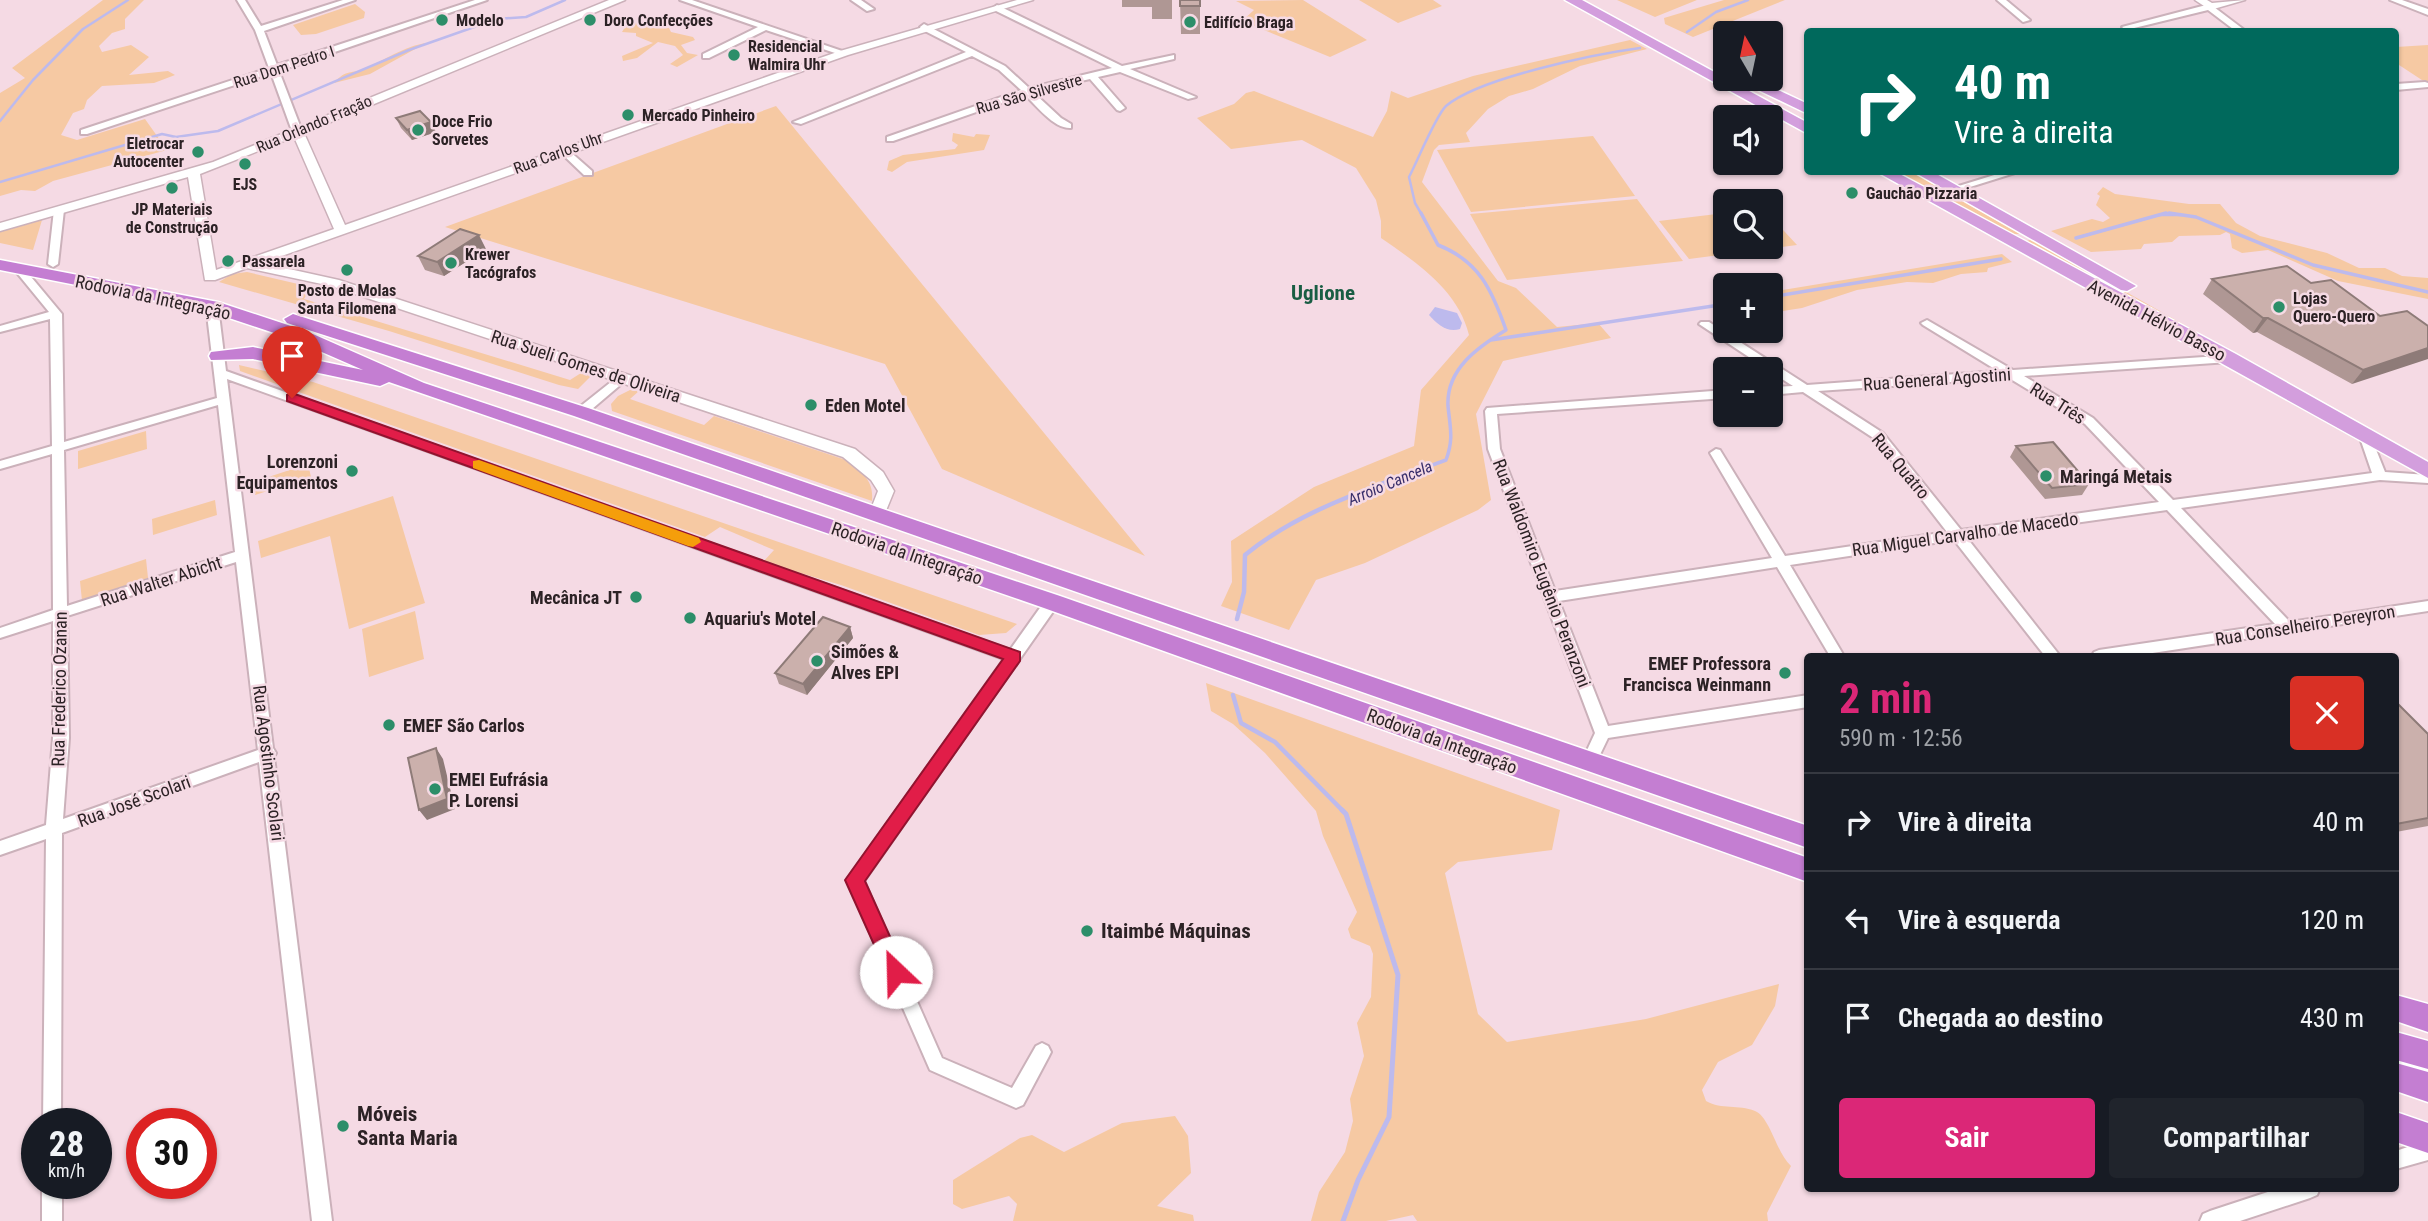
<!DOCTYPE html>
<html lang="pt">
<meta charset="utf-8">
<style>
body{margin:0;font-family:"Roboto Condensed",sans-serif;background:#20242c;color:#f1f3f6;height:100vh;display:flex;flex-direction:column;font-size:26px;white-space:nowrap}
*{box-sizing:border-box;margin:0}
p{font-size:23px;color:#9ea1a6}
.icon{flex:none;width:38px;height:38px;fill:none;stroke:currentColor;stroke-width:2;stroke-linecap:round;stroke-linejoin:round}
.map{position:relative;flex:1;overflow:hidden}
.details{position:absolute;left:1804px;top:653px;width:595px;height:539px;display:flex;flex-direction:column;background:#171b24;border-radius:7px;box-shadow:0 2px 5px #0004}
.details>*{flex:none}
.top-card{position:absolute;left:1804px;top:28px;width:595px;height:147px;border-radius:7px;box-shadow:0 2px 5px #0004;background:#00695c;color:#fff;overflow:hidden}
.needle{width:46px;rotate:351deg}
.controls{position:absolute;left:1713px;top:21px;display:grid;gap:14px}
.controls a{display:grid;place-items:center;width:70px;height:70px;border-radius:7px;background:#171b24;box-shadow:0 2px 5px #0004;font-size:35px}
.speed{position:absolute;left:21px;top:1108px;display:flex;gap:14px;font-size:35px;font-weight:700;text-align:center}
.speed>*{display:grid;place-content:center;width:91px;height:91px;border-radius:50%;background:#171b24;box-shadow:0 2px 5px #0004;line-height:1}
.speed small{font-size:18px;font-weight:400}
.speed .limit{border:10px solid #d22;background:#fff;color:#111}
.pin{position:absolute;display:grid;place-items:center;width:60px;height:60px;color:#fff;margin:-72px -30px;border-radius:50% 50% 50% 0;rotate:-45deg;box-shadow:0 0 7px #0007}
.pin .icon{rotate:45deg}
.me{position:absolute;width:77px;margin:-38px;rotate:336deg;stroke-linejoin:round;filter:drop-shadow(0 0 5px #0008)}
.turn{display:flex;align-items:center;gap:24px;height:147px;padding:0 35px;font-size:32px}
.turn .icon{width:91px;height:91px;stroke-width:2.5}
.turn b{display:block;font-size:49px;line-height:60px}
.round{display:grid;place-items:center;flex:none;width:74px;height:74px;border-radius:7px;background:#20242c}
.overview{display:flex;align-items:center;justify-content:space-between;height:119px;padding:0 35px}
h1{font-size:42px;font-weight:700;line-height:52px;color:#db2777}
.cta{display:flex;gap:14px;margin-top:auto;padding:14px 35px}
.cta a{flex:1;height:80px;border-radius:7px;background:#db2777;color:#fff;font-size:28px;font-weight:700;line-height:80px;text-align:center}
.cta a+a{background:#20242c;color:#f1f3f6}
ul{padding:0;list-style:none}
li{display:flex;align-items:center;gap:21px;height:98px;padding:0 35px;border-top:2px solid #363941}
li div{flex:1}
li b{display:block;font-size:26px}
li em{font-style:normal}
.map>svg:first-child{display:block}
.green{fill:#f6c9a3}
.water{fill:#bdbaed}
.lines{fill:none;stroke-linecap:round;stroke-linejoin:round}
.stream-far3{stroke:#bdbaed;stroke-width:2.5}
.stream-far2{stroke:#bdbaed;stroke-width:3.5}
.stream-far1{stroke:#bdbaed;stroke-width:4.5}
.stream{stroke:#bdbaed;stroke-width:5}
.minor-casing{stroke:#cbb1ba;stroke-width:4}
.tertiary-casing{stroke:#cbb1ba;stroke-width:3}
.primary-casing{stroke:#fff;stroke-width:3}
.trunk-casing{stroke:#fff;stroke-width:3}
.minor{fill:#fff;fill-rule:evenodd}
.tertiary{fill:#fff;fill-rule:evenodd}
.primary{fill:#d39edd;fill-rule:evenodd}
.trunk{fill:#c47ed2;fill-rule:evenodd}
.wall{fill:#af9794}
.shaded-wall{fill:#8e7b78}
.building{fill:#cbb0ac;stroke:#8e7b78;stroke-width:2}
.route{fill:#e11d48;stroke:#92132f;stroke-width:2}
.slow{fill:#f59e0b}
.poi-dot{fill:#2c8e69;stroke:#f5dae4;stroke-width:2.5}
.labels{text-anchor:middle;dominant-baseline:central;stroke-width:5;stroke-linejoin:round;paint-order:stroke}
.far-poi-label{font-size:16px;font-weight:bold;fill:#2c2225;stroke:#f5dae4;text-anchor:start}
.far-street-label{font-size:16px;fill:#2c2225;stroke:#f5dae4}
.far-water-label{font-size:16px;font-style:italic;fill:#362c69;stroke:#f5dae4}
.street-label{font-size:18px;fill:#2c2225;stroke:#f5dae4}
.poi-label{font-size:18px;font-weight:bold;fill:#2c2225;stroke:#f5dae4;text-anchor:start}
.far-district-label{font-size:21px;font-weight:bold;fill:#195d43;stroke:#f5dae4}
.near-poi-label{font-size:21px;font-weight:bold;fill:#2c2225;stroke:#f5dae4;text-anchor:start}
</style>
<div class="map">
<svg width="2428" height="1221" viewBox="0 0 2428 1221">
<rect width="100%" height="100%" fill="#f5dae4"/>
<path class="green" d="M103 0H144L125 19V29L112 33 99 46 102 52 131 45 149 57 129 75 168 71 175 75 154 83 102 86 87 100 84 109 73 113 61 135 77 140 145 119 167 150 53 181 35 191 21 190 0 196V93L25 78 12 68Z
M1303 0 1367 40 1330 57 1242 21 1254 10 1236 1Z
M1359 0H1433L1442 6 1398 23Z
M1617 0H1697L1655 17Z
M1724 0H1785L1693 37 1665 24 1664 18Z
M355 4 365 12 364 18 316 34 301 35 293 25Z
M649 21 669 28 671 32 693 37 695 40 681 45 687 53 698 55 677 67 670 64 683 55 675 46 658 42 637 58 623 61 622 56 653 43 636 36V33L622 32 627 24Z
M1630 40 1647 49 1580 66 1533 89 1509 96 1488 109 1466 133 1470 142 1439 145 1434 150 1422 182 1498 281 1516 288 1557 327 1598 323 1611 338 1503 361 1476 414 1491 500 1478 510 1365 563 1316 580 1289 630 1221 606 1232 582 1231 541 1314 487 1414 446 1421 390 1469 335C1458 290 1417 263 1381 238V221L1376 200 1356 168 1302 140 1231 149 1197 118 1234 104 1246 93 1254 91 1373 137 1387 111 1391 91 1408 98 1473 76Z
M426 43 370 74 334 83C347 68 351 75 367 68 382 61 405 46 426 43Z
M2428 45V84L2396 63V47Z
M776 106 1145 556 942 469 885 364 445 227Z
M953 133 974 137 976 134 990 135 984 150 907 162 892 172 887 170 889 161 903 155 955 149 958 145 952 141Z
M1593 136 1635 196 1471 212 1437 150Z
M1896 172H1912L2020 234H2013Z
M2103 187 2115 194 2189 204H2220L2236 223 2260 236 2327 253 2359 268H2385L2402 276 2428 278V299L2338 281 2268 250 2242 253 2232 248 2230 234 2226 232 2220 235 2179 236 2172 242 2144 244 2141 249 2091 252 2051 231 2092 219 2103 222 2110 218 2096 205 2100 196 2097 194Z
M1637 199 1683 261 1507 280 1470 214Z
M1725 213 1726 247H1771V217L1797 245 1689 259 1659 221Z
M42 220 33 250 0 243V232Z
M2032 239 2428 462 2027 241Z
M2002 254 2012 262 1988 268 1987 272 1961 274 1933 283 1907 282 1857 290 1802 308 1771 313V292Z
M247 272 311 287 304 299 570 380 581 373 591 376 578 389 559 385 389 331 219 282 232 274Z
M239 365 313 382 1017 624 1006 633 979 635 841 585 763 562 774 550 720 527 705 537 240 371Z
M630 390 639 391 630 399 704 425 714 416 846 460C862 472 874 480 872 501L612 411 611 404 618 396Z
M146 431 147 449 78 469V451Z
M308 464 311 477 255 495 253 482Z
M393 496 425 603 349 629 330 536 261 558 258 541Z
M215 500 217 515 153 535 152 519Z
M146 559 148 578 82 601 80 581Z
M415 611 424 659 369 677 362 629Z
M1206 683 1560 810 1552 850 1458 862 1445 873 1478 1014 1507 1042 1646 1019 1779 984 1775 1006 1752 1045 1718 1062 1702 1090 1706 1101C1722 1110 1738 1104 1755 1111 1770 1117 1776 1152 1791 1166L1767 1213 1768 1221H1417L1413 1215 1386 1221H1311L1319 1192 1345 1152 1353 1121 1350 1099 1364 1056 1357 1023 1371 997 1373 954 1370 946 1351 938 1348 929 1357 912 1323 836 1316 811 1265 753 1233 724 1211 711Z
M1175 1116 1188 1136 1191 1173 1157 1206 1193 1215 1194 1221H1013L1017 1204 1009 1196 962 1209 953 1204V1180L1020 1138 1032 1135 1064 1152 1122 1123Z"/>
<path class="water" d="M1435 307 1457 313 1462 323 1460 329C1447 333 1437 324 1429 315Z"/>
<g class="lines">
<path class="stream-far3" d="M1687 32 1716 12 1748 0
M0 121 33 80 83 29 128 0
M0 182 162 134 176 137 218 131 409 50 497 19 526 17 565 0
M1422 215 1415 203 1409 177C1417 162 1436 115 1446 106 1479 78 1595 54 1640 48
M2160 215H2182"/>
<path class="stream-far2" d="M2169 213 2196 217 2313 265 2428 292
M2076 238 2166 213
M1771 297 2001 259
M1491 340 1726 304
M1389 481 1446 460C1454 439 1450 427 1448 406 1446 369 1478 347 1506 330 1492 290 1479 261 1438 245L1421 213"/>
<path class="stream-far1" d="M1237 619 1244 592 1245 555C1289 519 1341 499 1394 479
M1233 695 1241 723 1275 742 1343 811"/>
<path class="stream" d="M1342 810 1346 814 1398 975 1389 1117 1358 1180 1343 1221"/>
<g class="minor-casing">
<path id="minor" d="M237 0H245L261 26 343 0H355L264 31 277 65 475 0H487L279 71 302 131 300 133 292 131 271 73 87 134H81V130L269 68 255 30Z
M680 0H692L848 53 841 55 766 30 709 58H703V54L758 27Z
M851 0H861L874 9 867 11Z
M1997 0H2006L2030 20 2023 22Z
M2390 0H2402L2428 9V15Z
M2210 4 2247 32H2237L2208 10 2126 30 2122 27Z
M997 5 1122 66 1174 55V59L1130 69 1196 97 1188 99 1120 72 1098 77 1125 108 1120 111 1117 110 1090 79 1033 92 1061 118 1071 124V128C1054 129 1037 106 1025 95L893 141H887V137L1021 90 999 70 972 56 801 124 793 122 966 52 921 29 920 27 924 24 1005 66 1029 88 1112 68 994 10 993 8Z
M2425 82 2428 83V87L2396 90V84Z
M561 149H567L592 171V175H584L561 153Z
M2004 172H2018L1954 192 1949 189Z
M59 207 64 210 58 264 53 267 48 264 54 210Z
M18 265 22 266 62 314 64 442 217 398 206 306 212 303 218 306 226 371 1010 650 1047 598H1057L1059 602 1057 606 864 881 942 1058 1012 1088 1036 1046 1042 1043 1048 1046 1051 1052 1048 1058 1023 1105 1016 1108 930 1070 847 880 1004 659 227 379 273 748 276 753 274 757 332 1221H312L259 762 62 833 61 1124H43L46 839 0 855V841L46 825 53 738V621L0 638V628L53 610 52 454 0 469V461L52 446 50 319 0 332V326L49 312 13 268ZM218 405 235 552 67 606 64 450ZM236 562 258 750 63 819 69 738 67 616Z
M1927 320 2013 370 2233 355 2235 358 2229 362 2024 376 2093 418 2173 500 2372 473 2359 435 2361 432H2369L2385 472 2428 475V483L2380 480 2181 508 2290 622 2428 601V611L2133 656H2092L2094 652 2099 650 2275 624 2167 510 1967 538 2060 656H2045L1954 540 1790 565 1844 656H1830L1777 567 1559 601 1608 726 1808 695V707L1608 738 1595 765 1590 767 1585 765 1582 761 1595 733 1488 449 1485 411 1487 408 1726 390V398L1497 414 1500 449 1555 591 1772 558 1710 453 1716 449 1720 450 1785 556 1947 532 1875 439 1803 392 1771 395V387L1793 386 1771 372V369H1767L1699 324 1701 322H1709L1807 385 1998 371 1923 325 1921 323ZM2009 378 2085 424 2159 502 1961 530 1883 433 1818 391Z
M621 374 625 375V381L585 415H577L575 412 577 409Z
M2428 1140V1160L2396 1169V1151Z
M42 1183H62V1221H42Z
M2280 1188H2320L2317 1195 2310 1198 2240 1221H2200L2203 1214 2210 1211Z"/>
</g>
<g class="tertiary-casing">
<path id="tertiary" d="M609 0H625L304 133 345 225 840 51 1017 0H1033L848 55 262 263 339 280 855 449 883 472 894 491 883 518H871L869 514 878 491 871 480 843 457 331 286 247 268 215 280H205L188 177 0 231V223L213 162ZM294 137 334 229 216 270 200 174Z
M2195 0H2207L2212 3 2245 0 2210 10Z"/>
</g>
<g class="primary-casing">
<path id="primary" d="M1565 0H1582L1808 123V134Z
M1763 83 1808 104V114L1758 90 1756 87Z
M1877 172H1896L2236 354 2428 462V478Z
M1914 172H1933L2136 286 2127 291 2121 290Z"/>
</g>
<g class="trunk-casing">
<path id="trunk" d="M0 260 218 302 306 331 424 383 1060 596 1808 858V882L1044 608 389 382 380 386 253 359 211 360 209 356 211 352 253 347 363 370 292 339 208 311 0 270Z
M293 314 588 408 1808 826V848L574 416 287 323 284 319Z
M2396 995 2428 1004V1032L2396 1021Z
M2396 1032 2428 1041V1069L2396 1060Z
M2396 1063 2428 1072V1102L2396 1091Z
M2396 1112 2428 1123V1153L2396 1142Z"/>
</g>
<use href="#minor" class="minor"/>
<use href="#tertiary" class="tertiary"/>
<use href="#primary" class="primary"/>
<use href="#trunk" class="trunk"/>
</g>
<path class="wall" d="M1122 0H1172V19H1152V7H1122Z
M1180 0H1200V34H1181Z
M396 118 436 132 412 140 401 128Z
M486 249 444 276 425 270 418 256Z
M2212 279 2311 283 2380 316 2428 326 2352 384 2257 332 2253 333 2203 294Z
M2016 446 2089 484 2082 495 2045 499 2010 457Z
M850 627 853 638 807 695 779 684 775 673Z
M2396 702 2428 734V826L2396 832Z"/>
<path class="shaded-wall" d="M431 122 436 132 412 140 407 130Z
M479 235 486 249 444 276 437 262Z
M2263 318H2268L2257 332 2253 333Z
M2428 348V359L2352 384 2363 370Z
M850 627 853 638 807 695 803 684Z
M436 748 443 759 455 809 427 820 419 810Z"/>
<path class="building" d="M1180 0H1200V6H1180Z
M420 111 431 122 407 130 396 118Z
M460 229 479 235 437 262 418 256Z
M2287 266 2311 283 2331 280 2380 316 2407 311 2428 326V348L2363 370 2268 318H2263L2212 279Z
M2053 442 2089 484 2052 488 2016 446Z
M823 617 850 627 803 684 775 673Z
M2396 702 2428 734V818L2396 824Z
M436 748 447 799 419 810 408 758Z"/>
<path class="route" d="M292 393 1020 652V661L865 881 906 972 903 978 896 981 889 978 845 880 1003 659 287 401V395Z"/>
<path class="slow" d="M479 460 699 538 701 542 693 547 688 546 473 468V461Z"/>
<g class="poi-dot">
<circle cx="442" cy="20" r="7"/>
<circle cx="590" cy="20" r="7"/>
<circle cx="1190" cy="22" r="7"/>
<circle cx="734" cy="55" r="7"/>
<circle cx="628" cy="115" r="7"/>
<circle cx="418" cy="130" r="7"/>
<circle cx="198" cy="152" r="7"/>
<circle cx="245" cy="164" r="7"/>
<circle cx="172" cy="188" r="7"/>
<circle cx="1852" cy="193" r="7"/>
<circle cx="228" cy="261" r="7"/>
<circle cx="451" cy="263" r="7"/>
<circle cx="347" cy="270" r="7"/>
<circle cx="2279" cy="307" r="7"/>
<circle cx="811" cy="405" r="7"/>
<circle cx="352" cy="471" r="7"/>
<circle cx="2046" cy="476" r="7"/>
<circle cx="636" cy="597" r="7"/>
<circle cx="690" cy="618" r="7"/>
<circle cx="817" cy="661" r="7"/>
<circle cx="1785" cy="673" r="7"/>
<circle cx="389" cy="725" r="7"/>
<circle cx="435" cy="789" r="7"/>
<circle cx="1087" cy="931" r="7"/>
<circle cx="343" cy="1126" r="7"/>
</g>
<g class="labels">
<g class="far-poi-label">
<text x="456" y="20">Modelo</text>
<text x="604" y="20">Doro Confecções</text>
<text x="1204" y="22">Edifício Braga</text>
<text x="748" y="46">Residencial<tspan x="748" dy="18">Walmira Uhr</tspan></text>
<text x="642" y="115">Mercado Pinheiro</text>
<text x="432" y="121">Doce Frio<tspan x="432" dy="18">Sorvetes</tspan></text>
<text x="184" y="143" text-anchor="end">Eletrocar<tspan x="184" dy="18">Autocenter</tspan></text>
<text x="245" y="184" text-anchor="middle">EJS</text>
<text x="1866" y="193">Gauchão Pizzaria</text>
<text x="172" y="209" text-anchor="middle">JP Materiais<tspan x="172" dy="18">de Construção</tspan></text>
<text x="465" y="254">Krewer<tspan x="465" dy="18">Tacógrafos</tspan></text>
<text x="242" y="261">Passarela</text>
<text x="347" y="290" text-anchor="middle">Posto de Molas<tspan x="347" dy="18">Santa Filomena</tspan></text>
<text x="2293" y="298">Lojas<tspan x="2293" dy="18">Quero-Quero</tspan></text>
</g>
<g class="far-street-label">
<text transform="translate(284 67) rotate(-18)">Rua Dom Pedro I</text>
<text transform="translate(1029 94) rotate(-16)">Rua São Silvestre</text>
<text transform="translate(314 124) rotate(-23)">Rua Orlando Fração</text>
<text transform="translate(558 153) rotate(-20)">Rua Carlos Uhr</text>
</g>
<g class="far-water-label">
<text transform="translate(1390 483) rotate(-23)">Arroio Cancela</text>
</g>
<g class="street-label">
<text transform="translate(153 297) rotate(12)">Rodovia da Integração</text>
<text transform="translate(2157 320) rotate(28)">Avenida Hélvio Basso</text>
<text transform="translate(586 366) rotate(18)">Rua Sueli Gomes de Oliveira</text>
<text transform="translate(1937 379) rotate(-4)">Rua General Agostini</text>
<text transform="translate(2058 403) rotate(32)">Rua Três</text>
<text transform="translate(1901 466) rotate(50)">Rua Quatro</text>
<text transform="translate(1965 534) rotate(-8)">Rua Miguel Carvalho de Macedo</text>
<text transform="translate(907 553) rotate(19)">Rodovia da Integração</text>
<text transform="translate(1542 573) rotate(69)">Rua Waldomiro Eugênio Peranzoni</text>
<text transform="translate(161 581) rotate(-18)">Rua Walter Abicht</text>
<text transform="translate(2305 625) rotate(-9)">Rua Conselheiro Pereyron</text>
<text transform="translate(59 689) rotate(-89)">Rua Frederico Ozanan</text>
<text transform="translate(1442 741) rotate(20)">Rodovia da Integração</text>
<text transform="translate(269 763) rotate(83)">Rua Agostinho Scolari</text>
<text transform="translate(134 801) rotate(-20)">Rua José Scolari</text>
</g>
<g class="poi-label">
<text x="825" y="405">Eden Motel</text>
<text x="338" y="461" text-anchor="end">Lorenzoni<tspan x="338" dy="21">Equipamentos</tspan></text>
<text x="2060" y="476">Maringá Metais</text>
<text x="622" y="597" text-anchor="end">Mecânica JT</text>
<text x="704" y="618">Aquariu's Motel</text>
<text x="831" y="651">Simões &amp;<tspan x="831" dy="21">Alves EPI</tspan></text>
<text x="1771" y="663" text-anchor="end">EMEF Professora<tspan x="1771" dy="21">Francisca Weinmann</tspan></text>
<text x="403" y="725">EMEF São Carlos</text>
<text x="449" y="779">EMEI Eufrásia<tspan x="449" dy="21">P. Lorensi</tspan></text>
</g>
<g class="far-district-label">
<text x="1323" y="293">Uglione</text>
</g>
<g class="near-poi-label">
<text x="1101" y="931">Itaimbé Máquinas</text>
<text x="357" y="1114">Móveis<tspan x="357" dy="24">Santa Maria</tspan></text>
</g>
</g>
</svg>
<div class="controls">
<a><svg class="needle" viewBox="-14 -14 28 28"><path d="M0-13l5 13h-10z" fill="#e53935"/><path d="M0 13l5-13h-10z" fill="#9ea1a6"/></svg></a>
<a><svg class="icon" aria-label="sound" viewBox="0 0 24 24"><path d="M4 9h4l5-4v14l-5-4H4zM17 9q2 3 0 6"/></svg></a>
<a><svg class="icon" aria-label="search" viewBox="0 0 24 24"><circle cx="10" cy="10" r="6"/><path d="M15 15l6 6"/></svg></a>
<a>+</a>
<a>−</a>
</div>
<div class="speed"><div>28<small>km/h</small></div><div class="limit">30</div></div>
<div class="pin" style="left:292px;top:398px;background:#d93025"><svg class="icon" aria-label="arrive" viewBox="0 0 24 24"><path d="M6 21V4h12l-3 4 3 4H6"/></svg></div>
<svg class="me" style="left:896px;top:972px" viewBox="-20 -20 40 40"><circle r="19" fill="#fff"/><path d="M0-13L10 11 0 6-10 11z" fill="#e11d48"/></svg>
<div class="top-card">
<div class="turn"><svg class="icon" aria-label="right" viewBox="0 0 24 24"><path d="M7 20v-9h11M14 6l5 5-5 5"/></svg><div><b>40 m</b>Vire à direita</div></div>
</div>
<section class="details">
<div class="overview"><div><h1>2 min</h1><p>590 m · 12:56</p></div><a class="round" style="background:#d93025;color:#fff"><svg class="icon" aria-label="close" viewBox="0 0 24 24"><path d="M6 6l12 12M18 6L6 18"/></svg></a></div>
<ul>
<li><svg class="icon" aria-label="right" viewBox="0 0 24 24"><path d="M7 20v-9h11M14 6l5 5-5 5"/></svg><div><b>Vire à direita</b></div><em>40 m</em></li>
<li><svg class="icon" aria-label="left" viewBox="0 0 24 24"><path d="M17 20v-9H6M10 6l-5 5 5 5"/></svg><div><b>Vire à esquerda</b></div><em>120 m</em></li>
<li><svg class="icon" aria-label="arrive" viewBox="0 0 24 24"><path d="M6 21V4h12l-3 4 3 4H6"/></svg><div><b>Chegada ao destino</b></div><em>430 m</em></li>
</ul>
<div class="cta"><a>Sair</a><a>Compartilhar</a></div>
</section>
</div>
